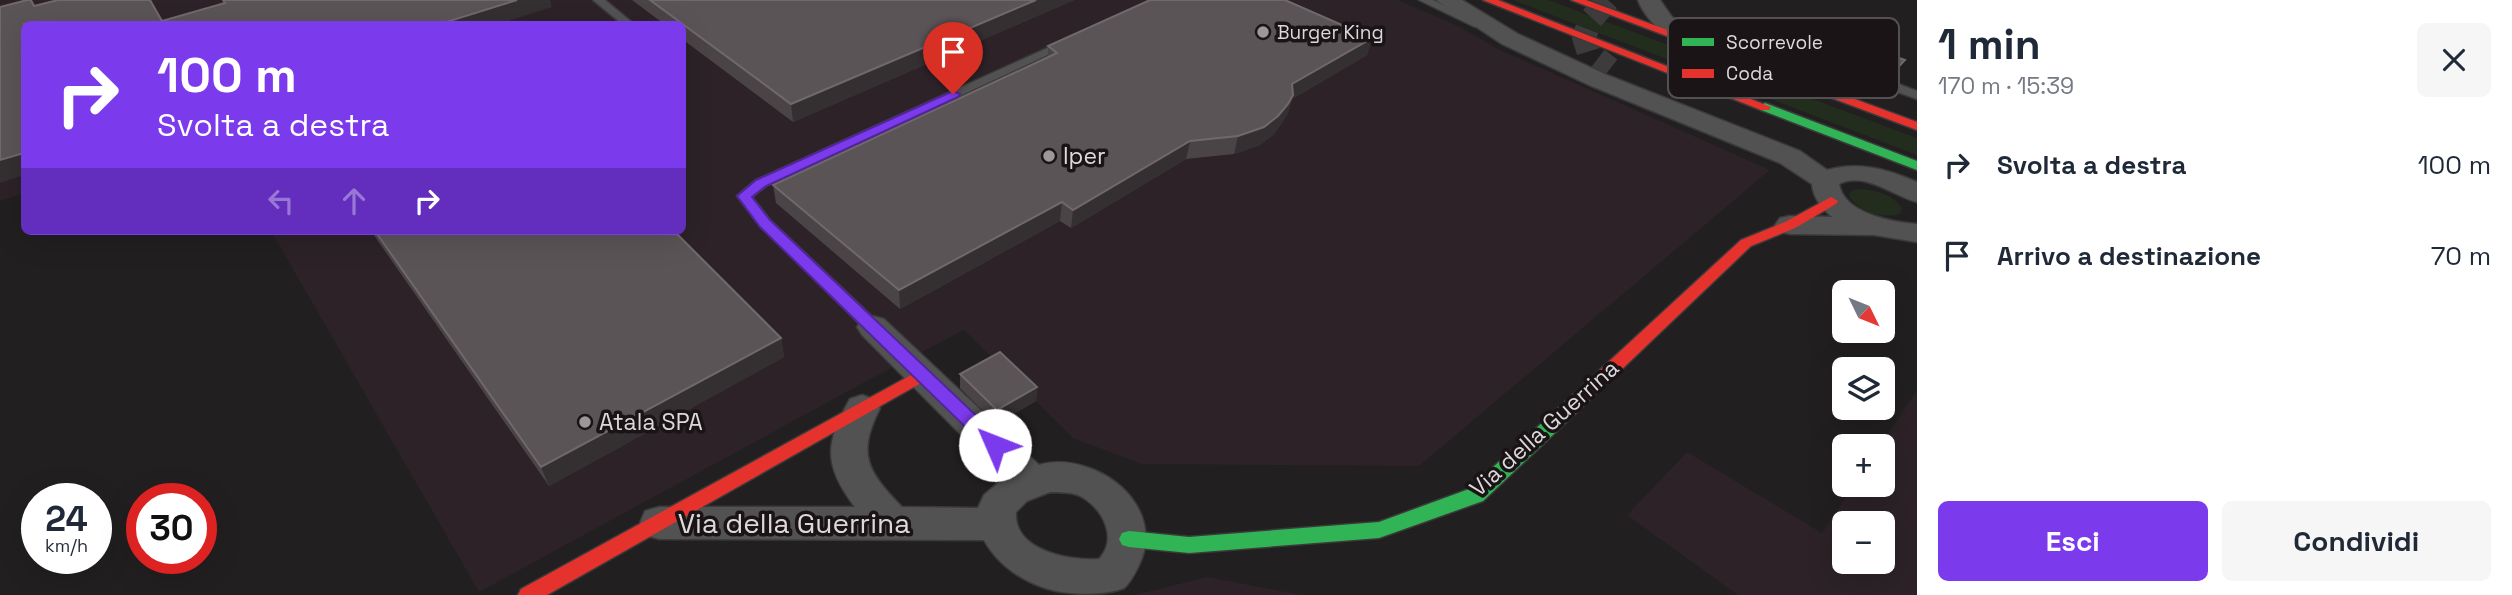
<!DOCTYPE html>
<html lang="it">
<meta charset="utf-8">
<style>
body{margin:0;font-family:"Space Grotesk",sans-serif;background:#f6f6f7;color:#1f2937;height:100vh;display:flex;flex-direction:column;font-size:26px;white-space:nowrap}
*{box-sizing:border-box;margin:0}
p{font-size:23px;color:#747a83}
.icon{flex:none;width:38px;height:38px;fill:none;stroke:currentColor;stroke-width:2;stroke-linecap:round;stroke-linejoin:round}
.map{position:relative;flex:1;overflow:hidden}
.sheet{display:flex;flex-direction:column;background:#fff;width:595px}
.sheet>*{flex:none}
.guide{position:absolute;left:21px;top:21px;width:665px;height:214px;border-radius:10px;box-shadow:0 7px 28px #0002;background:#7c3aed;color:#fff;overflow:hidden}
.needle{width:46px;rotate:133deg}
.controls{position:absolute;left:1832px;top:280px;display:grid;gap:14px}
.controls a{display:grid;place-items:center;width:63px;height:63px;border-radius:10px;background:#fff;box-shadow:0 7px 28px #0002;font-size:35px}
.speed{position:absolute;left:21px;top:483px;display:flex;gap:14px;font-size:35px;font-weight:700;text-align:center}
.speed>*{display:grid;place-content:center;width:91px;height:91px;border-radius:50%;background:#fff;box-shadow:0 7px 28px #0002;line-height:1}
.speed small{font-size:18px;font-weight:400}
.speed .limit{border:10px solid #d22;background:#fff;color:#111}
.pin{position:absolute;display:grid;place-items:center;width:60px;height:60px;color:#fff;margin:-72px -30px;border-radius:50% 50% 50% 0;rotate:-45deg;box-shadow:0 0 7px #0007}
.pin .icon{rotate:45deg}
.me{position:absolute;width:77px;margin:-38px;rotate:314deg;stroke-linejoin:round;filter:drop-shadow(0 0 5px #0008)}
.turn{display:flex;align-items:center;gap:24px;height:147px;padding:0 21px;font-size:32px}
.turn .icon{width:91px;height:91px;stroke-width:2.5}
.turn b{display:block;font-size:49px;line-height:60px}
.lanes{display:flex;align-items:center;height:66px;padding:0 21px;background:#0003;justify-content:center;gap:35px;direction:ltr}
.lanes .off{opacity:.35}
.round{display:grid;place-items:center;flex:none;width:74px;height:74px;border-radius:10px;background:#f6f6f7}
.overview{display:flex;align-items:center;justify-content:space-between;height:119px;padding:0 21px}
h1{font-size:42px;font-weight:700;line-height:52px}
.action{display:flex;gap:14px;margin-top:auto;padding:14px 21px}
.action a{flex:1;height:80px;border-radius:10px;background:#7c3aed;color:#fff;font-size:28px;font-weight:700;line-height:80px;text-align:center}
.action a+a{background:#f6f6f7;color:#1f2937}
ul{padding:0;list-style:none}
li{display:flex;align-items:center;gap:21px;height:91px;padding:0 21px}
li div{flex:1}
li b{display:block;font-size:26px}
li em{font-style:normal}
main{display:flex;flex:1;min-height:0}
.map>svg:first-child{display:block}
.built{fill:#2c2227;fill-rule:evenodd}
.green{fill:#232d1e}
.lines{fill:none;stroke-linecap:round;stroke-linejoin:round}
.street-tunnel{stroke:#3e3b3c;stroke-width:24;stroke-dasharray:24 12;stroke-linecap:butt}
.lane-casing{stroke:#3b3a3a;stroke-width:3}
.street-casing{stroke:#3b3a3a;stroke-width:3}
.fast-casing{stroke:#3b3a3a;stroke-width:3}
.jam-casing{stroke:#3b3a3a;stroke-width:3}
.lane{fill:#535253;fill-rule:evenodd}
.street{fill:#535253;fill-rule:evenodd}
.fast{fill:#30b455;fill-rule:evenodd}
.jam{fill:#e5322d;fill-rule:evenodd}
.wall{fill:#4b4447}
.shaded-wall{fill:#342f31}
.building{fill:#5b5457;stroke:#6f696c;stroke-width:2}
.route{fill:#7c3aed;stroke:#51269a;stroke-width:2}
.poi-dot{fill:#9c989a;stroke:#1a1417;stroke-width:2.5}
.labels{text-anchor:middle;dominant-baseline:central;stroke-width:7;stroke-linejoin:round;paint-order:stroke}
.far-poi-label{font-size:19px;fill:#ddd9db;stroke:#1a1417;text-anchor:start}
.poi-label{font-size:23px;fill:#ddd9db;stroke:#1a1417;text-anchor:start}
.street-label{font-size:23px;fill:#ddd9db;stroke:#1a1417}
.near-street-label{font-size:28px;fill:#ddd9db;stroke:#1a1417}
.key{fill:#1a1417;stroke:#544f52;stroke-width:2}
.key-label{font-size:19px;fill:#ddd9db}
</style>
<main>
<div class="map">
<svg width="1917" height="595" viewBox="0 0 1917 595">
<rect width="100%" height="100%" fill="#221f20"/>
<path class="built" d="M0 0H1398L1460 27 1498 49 1770 170 1419 466 1141 464 1073 438 964 330 878 375 479 592 271 231H682V24H24V193L0 201Z
M1917 390V595H1738L1627 515 1687 452 1822 533 1854 485H1883V446H1880ZM1844 523H1883V562H1844Z
M1207 577 1302 595H1135Z"/>
<path class="green" d="M1513 0H1548L1917 138V155Z
M1860 189C1877 190 1892 194 1902 208L1900 214C1882 219 1860 212 1849 196L1851 191Z"/>
<g class="lines">
<path class="street-tunnel" d="M1608 0 1591 19 1584 37 1589 53 1610 69"/>
<g class="lane-casing">
<path id="lane" d="M593 0H605L634 24H622Z
M1419 0H1433L1485 25 1475 27Z
M1065 40 1071 43 1069 45 766 186 752 197 770 220 879 323 881 327 879 331H867L760 226 737 196 756 180Z
M1776 45 1852 67 1854 70 1848 74 1777 53 1745 66 1739 62Z
M1885 79 1917 91V99L1881 86 1879 83Z"/>
</g>
<g class="street-casing">
<path id="street" d="M1436 0H1462L1518 34 1607 75 1800 151 1827 170C1859 161 1887 169 1917 182V202C1893 196 1865 171 1839 184 1844 214 1892 222 1917 224V242L1874 235 1790 234 1780 232 1775 225 1780 218 1790 216 1832 217C1822 208 1813 198 1812 184L1780 163 1589 85 1502 44Z
M1638 0H1660L1672 17 1713 42 1717 47 1713 52C1687 58 1646 24 1638 0Z
M873 316 884 319 1039 465C1055 460 1071 462 1086 467 1128 480 1160 522 1139 565 1135 573 1131 582 1124 588 1107 595 1076 595 1056 591 1026 584 999 567 984 540L659 539 645 535 640 523 645 511 659 507H855C823 465 825 443 850 399L862 395 874 399 880 408C856 455 868 472 902 507L978 508 984 495 1004 478 862 335 857 327 862 319ZM1050 492C1059 492 1070 492 1078 495 1102 506 1119 538 1099 559 1070 561 1013 551 1016 512L1027 501Z"/>
</g>
<g class="fast-casing">
<path id="fast" d="M1765 103 1917 161V170L1761 110 1759 107Z
M1571 400 1577 402 1580 407 1577 412 1483 501 1379 538 1189 553 1129 547 1122 545 1119 539 1122 533 1129 531 1189 537 1379 522 1469 489 1565 402Z"/>
</g>
<g class="jam-casing">
<path id="jam" d="M1483 0H1498L1771 107 1769 110H1761Z
M1571 0H1586L1917 122V130Z
M1831 197 1838 201 1836 204 1795 228 1751 246 1577 412H1565L1562 407 1565 402 1741 240 1785 222Z
M922 369 928 371 931 375 928 379 547 595H518L521 589Z"/>
</g>
<use href="#lane" class="lane"/>
<use href="#street" class="street"/>
<use href="#fast" class="fast"/>
<use href="#jam" class="jam"/>
</g>
<path class="wall" d="M632 0H1074L793 122 682 39V24H664Z
M1372 38 1367 55 1292 99 1288 113 1283 121 1274 134 1260 145 1234 154 1186 159 1071 228 1060 221 900 309 776 203 773 185 1048 57V46Z
M1801 40 1900 67 1879 89 1842 76 1850 65 1797 47Z
M371 231H674L781 338 784 357 549 486Z
M960 374 1037 387 1036 401 996 424 960 388Z"/>
<path class="shaded-wall" d="M517 0H550L552 7 499 24H440Z
M1036 0H1074L793 122 791 104Z
M1372 38 1367 55 1292 99 1288 113 1283 121 1274 134 1260 145 1234 154 1238 136 1292 84Z
M1905 60 1900 67 1879 89 1884 82Z
M1190 141 1186 159 1071 228 1073 210Z
M24 153V175L0 183V160Z
M1062 202 1060 221 900 309 899 290Z
M781 338 784 357 549 486 541 467Z
M1037 387 1036 401 996 424 997 410Z"/>
<path class="building" d="M27 0H31L34 6 58 0H150L162 21 225 3 223 0H517L440 24H24V153L0 160V7Z
M650 0H1036L791 104Z
M1150 0H1285L1372 38 1292 84 1293 95 1288 104 1278 116 1264 127 1238 136 1190 141 1073 210 1062 202 899 290 773 185 1057 53 1048 46Z
M1813 29 1905 60 1884 82 1847 69 1856 59 1801 40Z
M375 231H674L781 338 541 467Z
M1000 352 1037 387 997 410 960 374Z"/>
<path class="route" d="M953 91 960 94 958 97 766 186 752 197 770 220 1002 440 1004 445 1002 450 995 453 989 450 760 227 737 196 756 180Z"/>
<g class="poi-dot">
<circle cx="1263" cy="32" r="7"/>
<circle cx="1049" cy="156" r="7"/>
<circle cx="585" cy="422" r="7"/>
</g>
<g class="labels">
<g class="far-poi-label">
<text x="1277" y="32">Burger King</text>
</g>
<g class="poi-label">
<text x="1063" y="156">Iper</text>
<text x="599" y="422">Atala SPA</text>
</g>
<g class="street-label">
<text transform="translate(1544 428) rotate(-42)">Via della Guerrina</text>
</g>
<g class="near-street-label">
<text x="794" y="523">Via della Guerrina</text>
</g>
</g>
<rect x="1668" y="18" width="231" height="80" rx="10" class="key"/>
<rect x="1682" y="38" width="32" height="8" fill="#30b455"/>
<rect x="1682" y="69" width="32" height="9" fill="#e5322d"/>
<g class="key-label">
<text x="1726" y="49">Scorrevole</text>
<text x="1726" y="80">Coda</text>
</g>
</svg>
<div class="controls">
<a><svg class="needle" viewBox="-14 -14 28 28"><path d="M0-13l5 13h-10z" fill="#e53935"/><path d="M0 13l5-13h-10z" fill="#747a83"/></svg></a>
<a><svg class="icon" aria-label="layers" viewBox="0 0 24 24"><path d="M12 4l9 5-9 5-9-5zM3 14l9 5 9-5"/></svg></a>
<a>+</a>
<a>−</a>
</div>
<div class="speed"><div>24<small>km/h</small></div><div class="limit">30</div></div>
<div class="pin" style="left:953px;top:94px;background:#d93025"><svg class="icon" aria-label="arrive" viewBox="0 0 24 24"><path d="M6 21V4h12l-3 4 3 4H6"/></svg></div>
<svg class="me" style="left:995px;top:445px" viewBox="-20 -20 40 40"><circle r="19" fill="#fff"/><path d="M0-13L10 11 0 6-10 11z" fill="#7c3aed"/></svg>
<div class="guide">
<div class="turn"><svg class="icon" aria-label="right" viewBox="0 0 24 24"><path d="M7 20v-9h11M14 6l5 5-5 5"/></svg><div><b>100 m</b>Svolta a destra</div></div>
<div class="lanes"><svg class="icon off" aria-label="left" viewBox="0 0 24 24"><path d="M17 20v-9H6M10 6l-5 5 5 5"/></svg><svg class="icon off" aria-label="ahead" viewBox="0 0 24 24"><path d="M12 20V5M6 11l6-6 6 6"/></svg><svg class="icon" aria-label="right" viewBox="0 0 24 24"><path d="M7 20v-9h11M14 6l5 5-5 5"/></svg></div>
</div>
</div>
<section class="sheet">
<div class="overview"><div><h1>1 min</h1><p>170 m · 15:39</p></div><a class="round"><svg class="icon" aria-label="close" viewBox="0 0 24 24"><path d="M6 6l12 12M18 6L6 18"/></svg></a></div>
<ul>
<li><svg class="icon" aria-label="right" viewBox="0 0 24 24"><path d="M7 20v-9h11M14 6l5 5-5 5"/></svg><div><b>Svolta a destra</b></div><em>100 m</em></li>
<li><svg class="icon" aria-label="arrive" viewBox="0 0 24 24"><path d="M6 21V4h12l-3 4 3 4H6"/></svg><div><b>Arrivo a destinazione</b></div><em>70 m</em></li>
</ul>
<div class="action"><a>Esci</a><a>Condividi</a></div>
</section>
</main>
